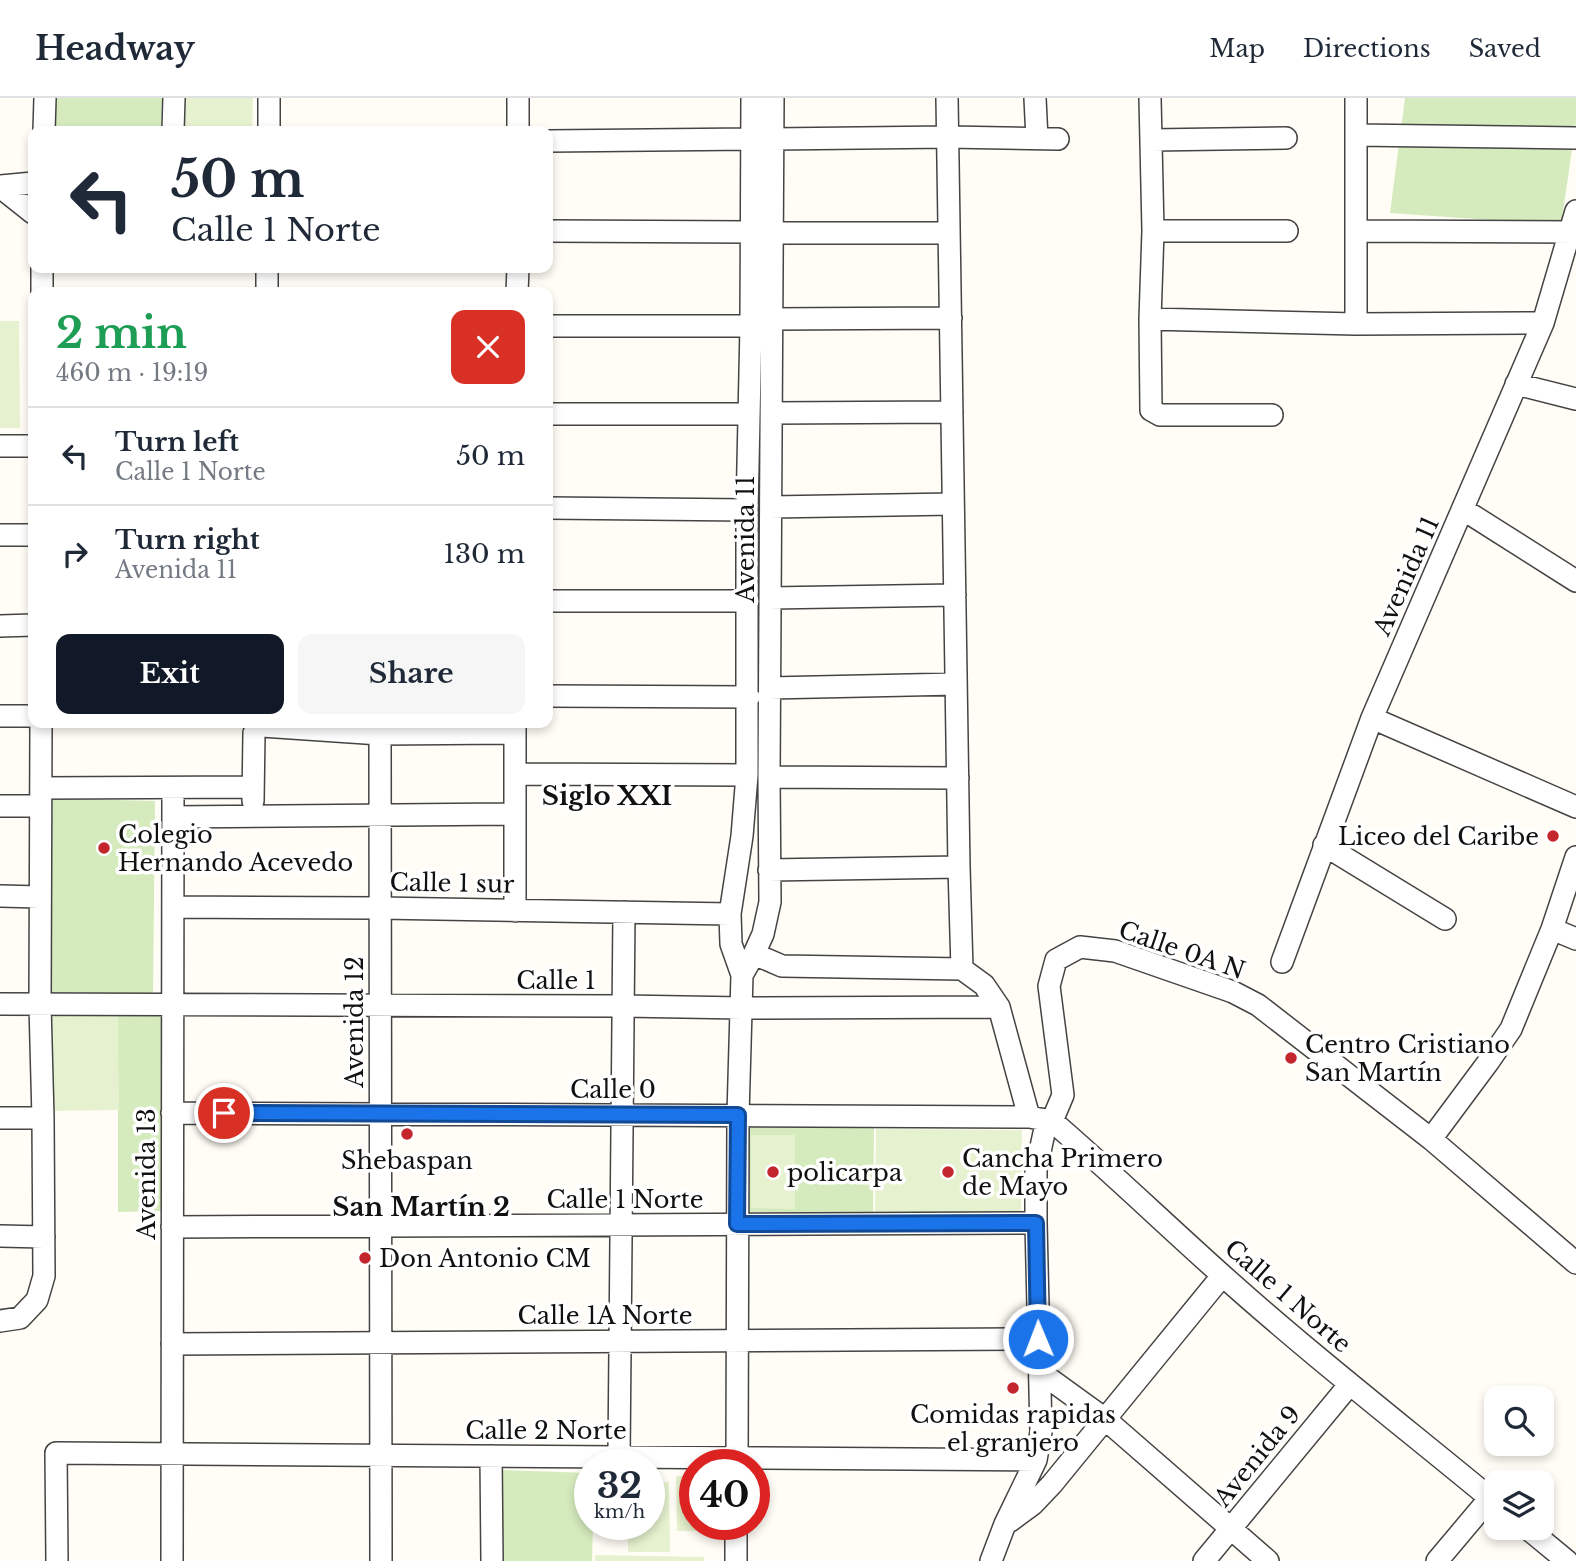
<!DOCTYPE html>
<meta charset="utf-8">
<style>
body{margin:0;font-family:"Libre Baskerville",serif;background:#f6f6f7;color:#1f2937;height:100vh;display:flex;flex-direction:column;font-size:26px;white-space:nowrap}
*{box-sizing:border-box;margin:0}
p{font-size:23px;color:#747a83}
.icon{flex:none;width:38px;height:38px;fill:none;stroke:currentColor;stroke-width:2;stroke-linecap:round;stroke-linejoin:round}
.map{position:relative;flex:1;overflow:hidden}
.details{position:absolute;left:28px;top:189px;width:525px;height:441px;display:flex;flex-direction:column;background:#fff;border-radius:14px;box-shadow:0 4px 10px #0003}
.details>*{flex:none}
.top-card{position:absolute;left:28px;top:28px;width:525px;height:147px;border-radius:14px;box-shadow:0 4px 10px #0003;background:#fff;color:#1f2937;overflow:hidden}
.fabs{position:absolute;left:1484px;top:1288px;display:grid;gap:14px}
.fabs a{display:grid;place-items:center;width:70px;height:70px;border-radius:14px;background:#fff;box-shadow:0 4px 10px #0003;font-size:35px}
.speed{position:absolute;left:574px;top:1351px;display:flex;gap:14px;font-size:35px;font-weight:700;text-align:center}
.speed>*{display:grid;place-content:center;width:91px;height:91px;border-radius:50%;background:#fff;box-shadow:0 4px 10px #0003;line-height:1}
.speed small{font-size:18px;font-weight:400}
.speed .limit{border:10px solid #d22;background:#fff;color:#111}
.pin{position:absolute;display:grid;place-items:center;width:60px;height:60px;color:#fff;margin:-30px;border:4px solid #fff;border-radius:50%;box-shadow:0 2px 7px #0007}
.me{position:absolute;width:77px;margin:-38px;rotate:359deg;stroke-linejoin:round;filter:drop-shadow(0 0 5px #0008)}
.turn{display:flex;align-items:center;gap:24px;height:147px;padding:0 28px;font-size:32px}
.turn .icon{width:91px;height:91px;stroke-width:2.5}
.turn b{display:block;font-size:49px;line-height:60px}
.round{display:grid;place-items:center;flex:none;width:74px;height:74px;border-radius:14px;background:#f6f6f7}
.summary{display:flex;align-items:center;justify-content:space-between;height:119px;padding:0 28px}
h1{font-size:42px;font-weight:700;line-height:52px;color:#1e9e55}
.action{display:flex;gap:14px;margin-top:auto;padding:14px 28px}
.action a{flex:1;height:80px;border-radius:14px;background:#111827;color:#fff;font-size:28px;font-weight:700;line-height:80px;text-align:center}
.action a+a{background:#f6f6f7;color:#1f2937}
ul{padding:0;list-style:none}
li{display:flex;align-items:center;gap:21px;height:98px;padding:0 28px;border-top:2px solid #e0e1e3}
li div{flex:1}
li b{display:block;font-size:26px}
li em{font-style:normal}
header{display:flex;align-items:center;gap:42px;box-sizing:border-box;height:98px;padding:0 35px;background:#fff;border-bottom:2px solid #e0e1e3}
header strong{font-size:33px}
nav{display:flex;gap:38px;margin-inline-start:auto;font-size:24px}
.map>svg:first-child{display:block}
.green{fill:#d5ebbd}
.pitch{fill:#e6f2cf}
.lines{fill:none;stroke-linecap:round;stroke-linejoin:round}
.minor-casing{stroke:#444;stroke-width:24}
.minor{stroke:#fff;stroke-width:21}
.route-casing{stroke:#114b97;stroke-width:18}
.route{stroke:#1a73e8;stroke-width:12}
.poi-dot{fill:#c4262e;stroke:#fff;stroke-width:2.5}
.labels{text-anchor:middle;dominant-baseline:central;stroke-width:7;stroke-linejoin:round;paint-order:stroke}
.street-label{font-size:24px;fill:#111;stroke:#fff}
.poi-label{font-size:24px;fill:#111;stroke:#fff;text-anchor:start}
.neighbourhood-label{font-size:26px;font-weight:bold;fill:#111;stroke:#fff}
</style>
<header>
<strong>Headway</strong>
<nav><a>Map</a><a>Directions</a><a>Saved</a></nav>
</header>
<div class="map">
<svg width="1576" height="1463" viewBox="0 0 1576 1463">
<rect width="100%" height="100%" fill="#fffdf5"/>
<path class="green" d="M52 0H162L161 33H52Z
M1405 0H1576V24L1561 127 1390 115Z
M42 700 155 703 153 898 47 897Z
M118 912H164V1113L118 1114Z
M745 1029 874 1030 873 1116 744 1114Z
M499 1372 590 1375V1426H593L592 1463H498Z"/>
<path class="pitch" d="M183 0H253L252 33H182Z
M0 223H19L20 330H0Z
M118 912 119 1012 49 1013 48 913Z
M876 1031 1022 1032 1021 1117 875 1115Z
M751 1037H795V1111L751 1110Z
M676 1378H695V1426H707V1433H677Z
M649 1384H669L670 1454H628V1426H649Z
M595 1457 704 1459V1463H595Z"/>
<g class="lines">
<g class="minor-casing">
<path id="minor" d="M518 0V33
M947 0 959 769 962 871
M1035 0 1037 41
M1150 0 1153 133 1150 221 1151 312 1160 317H1272
M44 33 45 0
M173 33 174 0
M269 33V0
M1356 37 1576 40
M773 41 948 39 1058 41
M1152 42 1286 40
M548 43 751 41
M0 88 33 85
M0 89 33 115
M548 133 750 134
M1153 133H1287
M1357 133 1576 134
M773 135H949
M42 194V170
M267 194V170
M517 194 518 170
M772 221 951 220
M1150 221 1356 226 1543 225
M1356 226V0
M548 228H751
M1516 286 1576 301
M772 315 952 314
M548 316H749
M0 348H33
M771 409 953 406
M548 410 747 412
M1464 412 1576 483
M0 437H33
M770 500 955 497
M548 503H748
M0 528 33 527
M770 590 956 586
M548 598 749 599
M0 618H33
M1372 620 1576 709
M262 628 380 636 515 635
M380 636 381 1463
M515 676 747 677
M769 679 958 680
M41 690 253 689
M253 703 254 635 257 631 262 628V625
M0 708H40
M173 719 514 716
M1324 747 1445 821
M769 772 959 769
M0 798 40 799
M173 809 380 810 730 816
M515 813V625
M1552 831 1576 841
M754 856 782 868 962 871 984 887 999 909 1029 1019
M1282 864 1372 620 1543 225 1576 113
M742 877 754 856 763 836 770 804 769 679 773 0
M0 906 623 908 742 910 999 909
M172 1015 1029 1019 1052 1023
M0 1020H43
M1052 1023C1110 1073 1165 1126 1222 1177 1310 1256 1404 1329 1496 1405
M1431 1041 1489 963 1511 931 1552 831 1576 759
M172 1129 1036 1125
M0 1138 44 1139
M0 1223 20 1220 37 1202 44 1178 43 1020 40 907 41 625
M172 1246 1038 1241
M1040 1274 1105 1321 1268 1463
M491 1358 492 1463
M619 1359 624 814
M737 1367 738 1017 742 877 731 846 730 816 742 738 747 677V412L751 228 752 0
M1010 1423 1033 1406 1052 1386 1222 1178
M1527 1430 1567 1463
M57 1463 56 1355 1036 1362
M172 1463 173 690
M736 1463V1426
M991 1463 1005 1426 1036 1362 1041 1334 1036 1125V1072L1044 1035 1052 1023 1063 997 1049 888 1056 862 1080 849 1115 853 1233 894 1258 907 1431 1041 1576 1165
M1204 1463 1350 1286
M1437 1463 1490 1400"/>
</g>
<use href="#minor" class="minor"/>
</g>
<g class="lines">
<g class="route-casing">
<path id="route" d="M224 1015 738 1017 737 1126 1036 1125 1038 1241"/>
</g>
<use href="#route" class="route"/>
</g>
<g class="poi-dot">
<circle cx="1553" cy="738" r="7"/>
<circle cx="104" cy="750" r="7"/>
<circle cx="1291" cy="960" r="7"/>
<circle cx="407" cy="1036" r="7"/>
<circle cx="773" cy="1074" r="7"/>
<circle cx="948" cy="1074" r="7"/>
<circle cx="365" cy="1160" r="7"/>
<circle cx="1013" cy="1290" r="7"/>
</g>
<g class="labels">
<g class="street-label">
<text transform="translate(745 441) rotate(-90)">Avenida 11</text>
<text transform="translate(1406 478) rotate(-66)">Avenida 11</text>
<text transform="translate(452 785) rotate(1)">Calle 1 sur</text>
<text transform="translate(1182 852) rotate(19)">Calle 0A N</text>
<text x="556" y="882">Calle 1</text>
<text transform="translate(354 924) rotate(-90)">Avenida 12</text>
<text x="613" y="991">Calle 0</text>
<text transform="translate(146 1076) rotate(-90)">Avenida 13</text>
<text x="625" y="1101">Calle 1 Norte</text>
<text transform="translate(1288 1198) rotate(41)">Calle 1 Norte</text>
<text x="605" y="1217">Calle 1A Norte</text>
<text x="546" y="1332">Calle 2 Norte</text>
<text transform="translate(1257 1358) rotate(-51)">Avenida 9</text>
</g>
<g class="poi-label">
<text x="118" y="736">Colegio<tspan x="118" dy="28">Hernando Acevedo</tspan></text>
<text x="1539" y="738" text-anchor="end">Liceo del Caribe</text>
<text x="1305" y="946">Centro Cristiano<tspan x="1305" dy="28">San Martín</tspan></text>
<text x="962" y="1060">Cancha Primero<tspan x="962" dy="28">de Mayo</tspan></text>
<text x="407" y="1062" text-anchor="middle">Shebaspan</text>
<text x="787" y="1074">policarpa</text>
<text x="379" y="1160">Don Antonio CM</text>
<text x="1013" y="1316" text-anchor="middle">Comidas rapidas<tspan x="1013" dy="28">el granjero</tspan></text>
</g>
<g class="neighbourhood-label">
<text x="607" y="698">Siglo XXI</text>
<text x="421" y="1109">San Martín 2</text>
</g>
</g>
</svg>
<div class="fabs">
<a><svg class="icon" aria-label="search" viewBox="0 0 24 24"><circle cx="10" cy="10" r="6"/><path d="M15 15l6 6"/></svg></a>
<a><svg class="icon" aria-label="layers" viewBox="0 0 24 24"><path d="M12 4l9 5-9 5-9-5zM3 14l9 5 9-5"/></svg></a>
</div>
<div class="speed"><div>32<small>km/h</small></div><div class="limit">40</div></div>
<div class="pin" style="left:224px;top:1015px;background:#d93025"><svg class="icon" aria-label="arrive" viewBox="0 0 24 24"><path d="M6 21V4h12l-3 4 3 4H6"/></svg></div>
<svg class="me" style="left:1038px;top:1241px" viewBox="-20 -20 40 40"><circle r="17" fill="#1a73e8" stroke="#fff" stroke-width="3"/><path d="M0-11L8 9 0 5-8 9z" fill="#fff"/></svg>
<div class="top-card">
<div class="turn"><svg class="icon" aria-label="left" viewBox="0 0 24 24"><path d="M17 20v-9H6M10 6l-5 5 5 5"/></svg><div><b>50 m</b>Calle 1 Norte</div></div>
</div>
<section class="details">
<div class="summary"><div><h1>2 min</h1><p>460 m · 19:19</p></div><a class="round" style="background:#d93025;color:#fff"><svg class="icon" aria-label="close" viewBox="0 0 24 24"><path d="M6 6l12 12M18 6L6 18"/></svg></a></div>
<ul>
<li><svg class="icon" aria-label="left" viewBox="0 0 24 24"><path d="M17 20v-9H6M10 6l-5 5 5 5"/></svg><div><b>Turn left</b><p>Calle 1 Norte</p></div><em>50 m</em></li>
<li><svg class="icon" aria-label="right" viewBox="0 0 24 24"><path d="M7 20v-9h11M14 6l5 5-5 5"/></svg><div><b>Turn right</b><p>Avenida 11</p></div><em>130 m</em></li>
</ul>
<div class="action"><a>Exit</a><a>Share</a></div>
</section>
</div>
